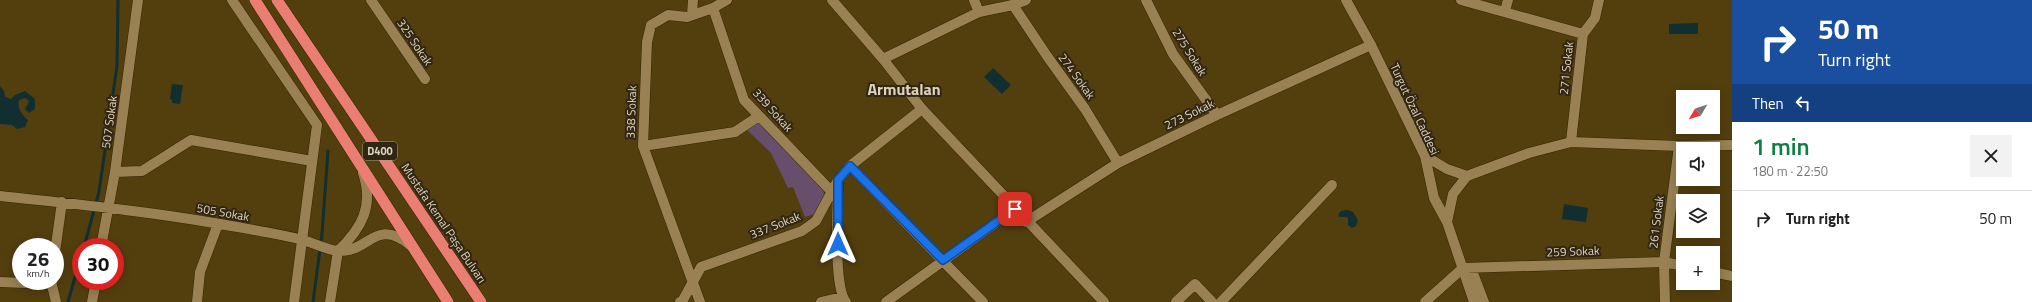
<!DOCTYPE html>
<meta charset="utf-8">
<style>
body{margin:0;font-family:"Titillium Web",sans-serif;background:#f2f2f2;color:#222;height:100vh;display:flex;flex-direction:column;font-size:15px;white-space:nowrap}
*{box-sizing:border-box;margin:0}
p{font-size:13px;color:#767676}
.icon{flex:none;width:22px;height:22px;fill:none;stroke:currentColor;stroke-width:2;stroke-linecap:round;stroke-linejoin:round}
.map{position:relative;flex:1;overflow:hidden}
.details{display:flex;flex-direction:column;background:#fff;width:300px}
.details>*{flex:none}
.guide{background:#1a4fa0;color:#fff;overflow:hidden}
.needle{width:26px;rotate:231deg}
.buttons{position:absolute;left:1676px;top:90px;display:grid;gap:8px}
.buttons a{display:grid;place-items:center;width:44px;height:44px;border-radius:0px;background:#fff;box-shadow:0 2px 10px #0003;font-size:20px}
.speed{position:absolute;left:12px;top:238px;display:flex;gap:8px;font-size:20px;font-weight:700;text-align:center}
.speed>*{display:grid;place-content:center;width:52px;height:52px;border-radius:50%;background:#fff;box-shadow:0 2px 10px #0003;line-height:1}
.speed small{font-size:10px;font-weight:400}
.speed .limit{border:6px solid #d22;background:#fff;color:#111}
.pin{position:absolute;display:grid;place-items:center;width:34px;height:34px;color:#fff;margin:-17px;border-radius:8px;box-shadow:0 2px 6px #0006}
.me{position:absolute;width:44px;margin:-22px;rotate:0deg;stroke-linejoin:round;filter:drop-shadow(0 0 3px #0008)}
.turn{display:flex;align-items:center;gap:14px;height:84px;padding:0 20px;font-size:18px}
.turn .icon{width:52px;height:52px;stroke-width:2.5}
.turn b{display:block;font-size:28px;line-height:34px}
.then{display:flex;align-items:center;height:38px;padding:0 20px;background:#0003;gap:8px;font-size:15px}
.round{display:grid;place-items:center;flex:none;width:42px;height:42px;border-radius:0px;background:#f2f2f2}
.headline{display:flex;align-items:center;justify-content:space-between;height:68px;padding:0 20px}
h1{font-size:24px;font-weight:600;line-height:30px;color:#0b8043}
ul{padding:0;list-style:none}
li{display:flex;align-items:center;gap:12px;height:56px;padding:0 20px;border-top:1px solid #e0e0e0}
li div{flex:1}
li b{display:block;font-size:15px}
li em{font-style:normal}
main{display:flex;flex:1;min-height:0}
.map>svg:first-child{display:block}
.green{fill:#694e6c}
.water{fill:#112e31}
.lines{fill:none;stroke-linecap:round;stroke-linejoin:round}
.stream{stroke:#112e31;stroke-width:3}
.minor-casing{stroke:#352502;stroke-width:11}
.tertiary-casing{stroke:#352502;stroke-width:11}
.trunk-casing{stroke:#352502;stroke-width:12}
.minor{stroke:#998154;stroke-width:10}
.tertiary{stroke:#998154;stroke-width:10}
.trunk{stroke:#ea7e73;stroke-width:11}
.route-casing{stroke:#114b97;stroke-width:10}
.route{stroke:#1a73e8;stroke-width:7}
.labels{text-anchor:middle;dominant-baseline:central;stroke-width:4;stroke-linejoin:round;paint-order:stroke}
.shield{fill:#302614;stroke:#aa9f8a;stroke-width:1}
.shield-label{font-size:11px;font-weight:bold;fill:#dfd3bc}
.street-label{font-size:12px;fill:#dfd3bc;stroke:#302614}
.district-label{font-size:16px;font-weight:bold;fill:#dfd3bc;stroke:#302614}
</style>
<main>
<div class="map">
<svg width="1732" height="302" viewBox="0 0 1732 302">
<rect width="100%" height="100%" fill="#533e0e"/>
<path class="green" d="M759 118 823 188 825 201 815 214 805 217 793 187 788 188 771 153 745 128Z"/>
<path class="water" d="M1698 23V34H1669V24Z
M993 68 1011 85 1002 94 984 77Z
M172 84 183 85 180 104 172 103V100L170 99Z
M0 86 4 91 5 97 11 99 15 95 25 91 35 99V109L29 113 25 109 29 102 28 100 25 98 19 100C17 108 21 114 28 120L25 127 17 129 12 125 0 124Z
M1564 204 1588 208 1586 222 1562 219Z
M1347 210 1353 212 1358 220 1356 226 1352 228 1348 225V218L1346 217H1340L1338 215 1341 211Z"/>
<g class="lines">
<path class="stream" d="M84 247 99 192 117 66 118 0
M68 302 81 256
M313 302 322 234 328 151"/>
<g class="minor-casing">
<path id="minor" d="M232 0 317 125 294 302
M371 0 425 79
M974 0 979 12
M1146 0 1173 54 1217 115
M1461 0 1583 34
M1013 5 1047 56 1085 109 1118 163
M713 8 744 100 832 192
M1505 11 1508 0
M692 15 693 0
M1571 142 1583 34 1595 18 1599 0
M643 146 735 132 759 116
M850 166 983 302
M115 172 142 171 191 140 312 161
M838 182C838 206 833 287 846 302
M0 196C73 204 147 211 220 224 247 229 276 233 303 240 314 243 327 250 338 251 369 253 375 217 410 245
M1026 222 1118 163 1217 115 1371 45
M101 247 115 172 138 0
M338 251C362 228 374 206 363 173
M55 252 62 202
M1471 268 1484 302
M1713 272 1732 276
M51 281 56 302
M0 282 51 284
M92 302 96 281
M197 302 200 272 218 224
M330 302 338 251
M680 302 683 300 701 267 802 231 816 221 838 180 850 166 922 109
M700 302 643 146 647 42 651 25 668 15 687 17 713 8 727 0
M821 302 842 297
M886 302 1015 209
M1176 302 1195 284 1212 302
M1221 302 1332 185
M1425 302 1463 268 1664 262 1683 266
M1665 302 1664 262 1679 146"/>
</g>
<g class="tertiary-casing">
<path id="tertiary" d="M832 0 883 59 922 109 1104 302
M1346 0 1371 45 1425 156 1434 198 1447 222 1474 302
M883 59 979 12 1013 5 1026 0
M1425 156 1447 169 1467 176
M1467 176 1529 153 1571 142 1679 146 1732 145
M1447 222 1453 194 1467 176"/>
</g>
<g class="trunk-casing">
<path id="trunk" d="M255 0 448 302
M277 0 481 302"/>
</g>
<use href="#minor" class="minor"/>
<use href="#tertiary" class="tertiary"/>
<use href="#trunk" class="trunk"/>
</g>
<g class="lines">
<g class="route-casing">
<path id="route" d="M838 244V180L850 166 943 260 1015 209"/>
</g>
<use href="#route" class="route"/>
</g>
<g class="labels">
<rect class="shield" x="363" y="142" width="34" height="18" rx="3"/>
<g class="shield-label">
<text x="380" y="151">D400</text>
</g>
<g class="street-label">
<text transform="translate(415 42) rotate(56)">325 Sokak</text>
<text transform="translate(1190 52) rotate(58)">275 Sokak</text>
<text transform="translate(1566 68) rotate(-84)">271 Sokak</text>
<text transform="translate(1077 76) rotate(54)">274 Sokak</text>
<text transform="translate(1415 109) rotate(65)">Turgut Özal Caddesi</text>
<text transform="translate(773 110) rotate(48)">339 Sokak</text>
<text transform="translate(631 112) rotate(-88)">338 Sokak</text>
<text transform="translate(1189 114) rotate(-26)">273 Sokak</text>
<text transform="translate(109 122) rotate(-82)">507 Sokak</text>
<text transform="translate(223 212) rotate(10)">505 Sokak</text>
<text transform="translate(1656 222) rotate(-83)">261 Sokak</text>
<text transform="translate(444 223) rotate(56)">Mustafa Kemal Paşa Bulvarı</text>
<text transform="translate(775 225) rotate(-22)">337 Sokak</text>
<text transform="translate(1573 251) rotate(-2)">259 Sokak</text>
</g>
<g class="district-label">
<text x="904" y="89">Armutalan</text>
</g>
</g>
</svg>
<div class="buttons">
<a><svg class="needle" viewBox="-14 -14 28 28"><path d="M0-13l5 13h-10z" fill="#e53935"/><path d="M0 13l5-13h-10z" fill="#767676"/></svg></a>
<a><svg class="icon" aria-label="sound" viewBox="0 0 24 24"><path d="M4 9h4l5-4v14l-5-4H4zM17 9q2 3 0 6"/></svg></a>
<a><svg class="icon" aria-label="layers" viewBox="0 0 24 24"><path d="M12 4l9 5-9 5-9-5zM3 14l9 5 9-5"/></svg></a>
<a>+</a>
</div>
<div class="speed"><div>26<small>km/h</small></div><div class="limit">30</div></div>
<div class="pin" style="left:1015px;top:209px;background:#d93025"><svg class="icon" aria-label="arrive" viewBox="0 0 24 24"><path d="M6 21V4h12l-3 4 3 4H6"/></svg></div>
<svg class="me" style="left:838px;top:244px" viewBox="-20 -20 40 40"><path d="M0-17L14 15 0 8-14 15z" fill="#1a73e8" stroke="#fff" stroke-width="4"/></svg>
</div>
<section class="details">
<div class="guide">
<div class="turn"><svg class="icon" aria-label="right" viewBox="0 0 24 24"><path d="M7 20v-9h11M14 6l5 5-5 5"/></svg><div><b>50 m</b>Turn right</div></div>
<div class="then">Then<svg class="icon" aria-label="left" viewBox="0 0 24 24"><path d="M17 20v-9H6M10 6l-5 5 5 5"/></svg></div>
</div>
<div class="headline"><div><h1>1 min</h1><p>180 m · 22:50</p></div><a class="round"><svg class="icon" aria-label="close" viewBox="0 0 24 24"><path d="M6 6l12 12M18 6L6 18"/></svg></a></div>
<ul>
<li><svg class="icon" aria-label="right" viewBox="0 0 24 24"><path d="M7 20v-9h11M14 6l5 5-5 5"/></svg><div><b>Turn right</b></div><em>50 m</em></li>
</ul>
</section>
</main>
